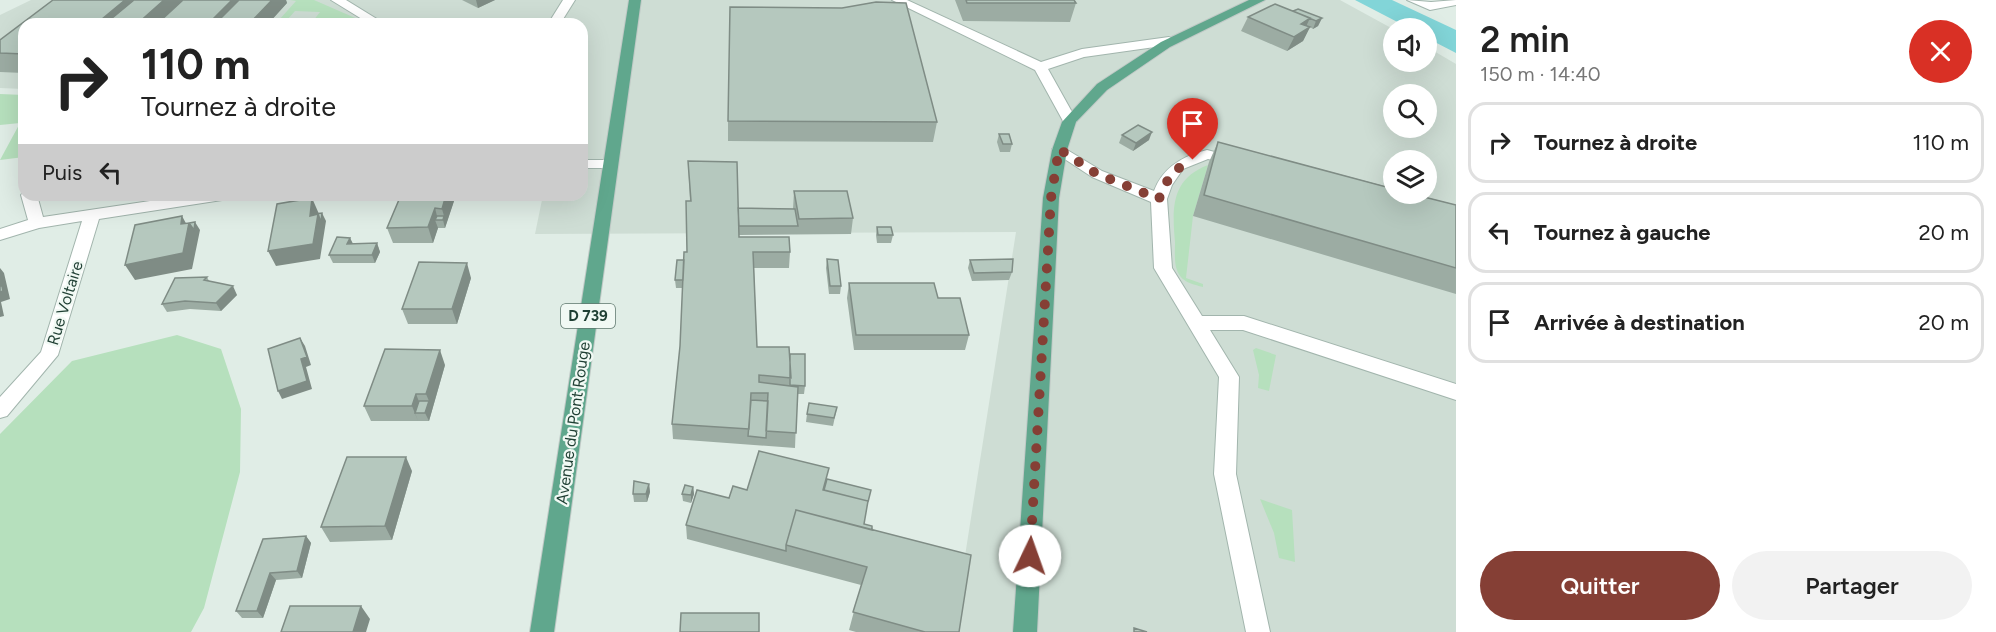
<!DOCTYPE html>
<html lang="fr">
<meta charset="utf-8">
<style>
body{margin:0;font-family:Figtree,sans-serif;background:#f2f2f2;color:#222;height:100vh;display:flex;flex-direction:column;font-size:22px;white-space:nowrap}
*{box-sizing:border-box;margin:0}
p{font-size:20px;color:#767676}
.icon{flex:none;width:33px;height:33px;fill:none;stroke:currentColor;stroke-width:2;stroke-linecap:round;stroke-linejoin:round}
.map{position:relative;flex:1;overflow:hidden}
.panel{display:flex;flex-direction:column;background:#fff;width:540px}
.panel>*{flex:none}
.top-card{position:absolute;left:18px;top:18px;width:570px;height:183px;border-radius:18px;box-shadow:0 6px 24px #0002;background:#fff;color:#222;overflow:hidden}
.fabs{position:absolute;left:1383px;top:18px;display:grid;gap:12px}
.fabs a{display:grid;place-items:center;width:54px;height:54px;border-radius:50%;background:#fff;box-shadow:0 6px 24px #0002;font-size:30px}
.pin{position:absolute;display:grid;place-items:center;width:51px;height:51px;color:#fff;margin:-62px -26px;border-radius:50% 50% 50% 0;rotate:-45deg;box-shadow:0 0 6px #0007}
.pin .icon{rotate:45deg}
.me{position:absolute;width:66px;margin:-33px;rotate:3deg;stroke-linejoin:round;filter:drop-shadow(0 0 4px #0008)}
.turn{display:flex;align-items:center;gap:21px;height:126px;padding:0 24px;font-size:27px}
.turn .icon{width:78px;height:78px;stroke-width:2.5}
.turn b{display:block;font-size:42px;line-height:51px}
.then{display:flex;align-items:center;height:57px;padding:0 24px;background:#0003;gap:12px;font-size:22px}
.round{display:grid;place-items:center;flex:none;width:63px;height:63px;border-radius:32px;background:#f2f2f2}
.head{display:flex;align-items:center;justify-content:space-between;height:102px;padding:0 24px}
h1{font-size:36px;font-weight:600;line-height:45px}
.primary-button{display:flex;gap:12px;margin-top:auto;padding:12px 24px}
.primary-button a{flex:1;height:69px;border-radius:36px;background:#853f35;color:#fff;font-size:24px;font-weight:600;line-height:69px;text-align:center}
.primary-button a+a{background:#f2f2f2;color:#222}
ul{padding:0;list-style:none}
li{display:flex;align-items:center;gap:18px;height:81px;margin:0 12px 9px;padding:0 12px;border:3px solid #e0e0e0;border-radius:18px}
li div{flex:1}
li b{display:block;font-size:22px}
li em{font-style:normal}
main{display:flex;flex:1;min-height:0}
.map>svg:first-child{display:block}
.built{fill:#ceddd4;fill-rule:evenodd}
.green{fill:#b6e0bd}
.water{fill:#82d5d8}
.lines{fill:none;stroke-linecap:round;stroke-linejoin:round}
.minor-casing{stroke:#a2b5ad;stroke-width:2}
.major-casing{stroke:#c0c9c6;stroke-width:2}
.minor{fill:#fff;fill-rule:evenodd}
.major{fill:#60a78d;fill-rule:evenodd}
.wall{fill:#9caca3}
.shaded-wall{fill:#7f8c85}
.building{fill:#b5c8be;stroke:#7f8c85;stroke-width:1.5}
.route{stroke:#853f35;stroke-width:10;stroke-dasharray:0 18}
.labels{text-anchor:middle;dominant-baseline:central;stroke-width:4.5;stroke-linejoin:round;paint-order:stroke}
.shield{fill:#f1f9f4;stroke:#5e776d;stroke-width:1.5}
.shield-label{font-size:15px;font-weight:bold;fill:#1f3f33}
.street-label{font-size:16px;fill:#1f3f33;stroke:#f1f9f4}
</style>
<main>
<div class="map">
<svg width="1456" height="632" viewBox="0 0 1456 632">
<rect width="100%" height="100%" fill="#e0ede6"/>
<path class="built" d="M31 0H1340L1393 29 1394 62H1426L1427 47 1456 64V632H953L1016 232 535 234 543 195H582V24H24V89L0 88V15ZM1394 94H1426V128H1394ZM1394 160H1426V194H1394Z"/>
<path class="green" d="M290 0H314L369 24 313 21 320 12 295 11 287 20H279L296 1Z
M0 94 24 95V157L0 160 20 123 0 125Z
M1208 165 1193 216 1186 278 1203 284V287C1192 284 1181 282 1177 270 1174 263 1175 250 1175 242 1172 208 1171 179 1208 165Z
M177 335 221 349 241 409 240 472 204 608 191 632H0V434L72 361Z
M1256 348 1276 355 1269 391 1258 388 1259 375 1253 350Z
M1260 499 1292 510 1295 562 1279 558 1274 533Z"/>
<path class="water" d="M1355 0H1392L1456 30V53L1427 38 1426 28H1409Z"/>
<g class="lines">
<g class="minor-casing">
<path id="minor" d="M331 0H346L385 24H370Z
M563 0H575L560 24H548Z
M892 0H907L1041 62 1082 49 1169 37 1175 41 1169 45 1084 57 1048 69 1077 121 1070 125 1063 121 1035 70Z
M1407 0 1431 2 1456 0V5L1430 10Z
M1059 145 1102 171 1154 191C1163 167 1183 156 1207 150L1238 158 1240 161 1238 164 1233 165 1208 159 1183 169 1172 185 1167 199 1172 268 1202 316H1244L1456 384V400L1243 330H1210L1239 377 1236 474 1270 632H1246L1214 474 1219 377 1154 268 1151 202 1092 177 1054 152 1052 149Z
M582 160H610L617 164 610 168H582Z
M24 191V195H37L43 217 190 195H230L222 200 99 219 58 355 7 416 0 418V397L41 352 82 221 39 228 0 240V229L28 220 21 195Z"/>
</g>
<g class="major-casing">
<path id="major" d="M629 0H641L554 632H530Z
M1249 0H1265L1170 47 1107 90 1076 122 1067 150 1059 198 1037 632H1013L1043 198 1052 150 1062 122 1097 84 1161 42Z"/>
</g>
<use href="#minor" class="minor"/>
<use href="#major" class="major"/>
</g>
<path class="wall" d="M53 0H286L287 3 268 24H24V73L0 72V40Z
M462 0H495L478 8Z
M955 0H1074L1076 3 1070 22 963 21Z
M1293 11 1322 18 1318 26 1313 29 1310 27 1303 41 1287 51 1241 31 1248 17Z
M728 121 937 122 933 142 728 141Z
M999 134 1012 144 1010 152H1000L997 142Z
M1122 135 1149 140 1133 151 1119 143Z
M1218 142 1456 205V294L1193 216 1209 162Z
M688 161 738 208 793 209 794 191 853 218 851 234 739 235V237L790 252 789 268H754L757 347 790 354 805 386 804 394H797L795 448 673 439 672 424 680 346 683 288H676L675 280 687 252 690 201Z
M401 195H452L454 201 445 228H438L433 243H393L387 228Z
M877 227 893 235 891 243H877L876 235Z
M350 238 353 244 377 243 380 252 375 263H333L329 255Z
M827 259 841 286 840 294H829L826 268Z
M970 260 1012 272 1009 280 972 281 968 268Z
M207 277 209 281 237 295 221 311 190 309 167 312 162 304Z
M471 278 457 324H408L402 309Z
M849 283 938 298 969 335 965 350H854L847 298Z
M445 365 429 421H371L364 406Z
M837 407 833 426 806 422 807 414Z
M412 471 392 540 330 542 321 527Z
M827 480 864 524 872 530 959 632H856L849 630 861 585 687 539 686 525 729 498 747 490Z
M649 484 650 492 647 502H634L633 494Z
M693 487 694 494 691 503 683 501 682 494Z
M306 536 311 543 302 578 276 580 263 618H242L236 611 263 539Z"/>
<path class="shaded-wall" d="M125 0H156L129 24H96Z
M164 0H186L160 24H137Z
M232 0H256L235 24 211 21Z
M272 0H286L287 3 268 24H249Z
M476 0H495L478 8Z
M1310 18 1304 31 1310 27 1303 41 1287 51 1301 24Z
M1322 18 1318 26 1313 29 1316 21Z
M1152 132 1149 140 1133 151 1136 143Z
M446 195H452L454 201 445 228 443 220 444 216 442 209Z
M312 198 319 214 322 213 326 221 320 259 276 266 268 251 310 216Z
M435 208 438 220H435L438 228 433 243 428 227Z
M182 216 188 227 189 223 195 222 200 230 192 269 135 280 125 265 181 224Z
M350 238 354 246 347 244Z
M377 243 380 252 375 263 372 255Z
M467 263 471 278 457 324 452 309Z
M0 268 4 273 10 299 1 302 4 316 0 317Z
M233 286 237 295 221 311 216 303Z
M300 338 305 346 311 365 306 367 312 389 282 399 278 391 301 359Z
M440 350 445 365 429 421 425 413 429 401 426 394Z
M416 394 422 409 415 413 418 421 412 406Z
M406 457 412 471 392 540 385 526Z
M649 484 650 492 647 502 646 494Z
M693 487 694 494 691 503V495Z
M306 536 311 543 302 578 297 571Z
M270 573 276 580 263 618 257 611Z
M361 606 370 619 366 632H353Z"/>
<path class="building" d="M53 0H125L96 24H24V54L0 53V40Z
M134 0H164L137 24H105Z
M183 0H232L211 21H232L229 24H157Z
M239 0H272L249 24H229L232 21H218Z
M966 0H1074L1076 3H967Z
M876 2 906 3 937 122 728 121 730 7 842 8Z
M1275 4 1310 18 1301 24 1310 27 1294 37 1248 17Z
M1298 9 1322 18 1316 21 1293 11Z
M1138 125 1152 132 1136 143 1122 135Z
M999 134H1009L1012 144H1003Z
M1218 142 1394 189V194H1412L1456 205V268L1204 195Z
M688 161 737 162 739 237H789L790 252H753L757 347H789L791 378 759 375V382L798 387 796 433 766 431 768 393H751L749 429 672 424 680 346 684 252H687L686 201H691Z
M794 191H847L853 218 799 219Z
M401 195H446L442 209 435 208 428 227 387 228Z
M312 198 310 216 318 214 313 244 268 251 277 204Z
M738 208 795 209 798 226H739Z
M322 213 321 222 318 214 314 215V214Z
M182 216 181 224 189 223 183 253 125 265 135 225Z
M437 216H444L443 220H435Z
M195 222 194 230 189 223Z
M877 227H891L893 235H878Z
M337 237 350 238 347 244 377 243 372 255H329Z
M827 259 838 260 841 286H830Z
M1013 259 1012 272 974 273 970 260Z
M677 260H684L683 280H675Z
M419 262 467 263 452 309H402Z
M207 277 204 280 233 286 216 303 185 301 162 304 175 278Z
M849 283H934L938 298H960L969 335H856Z
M0 286H2L3 291 0 292Z
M300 338 307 357 301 359 307 381 278 391 268 349Z
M385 349 440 350 426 394H416L412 406H364Z
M790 354H805V386L790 385Z
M751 400 768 401 766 438 748 436Z
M419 401H429L425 413H415Z
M809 403 837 407 834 418 807 414Z
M759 451 829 468 823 490 868 501 864 524 872 526V530L796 510 786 545V551L686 525 697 490 729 498 733 486 747 490Z
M347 457H406L385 526 321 527Z
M827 479 871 490 868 502V501L824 490Z
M634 481 649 484 646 494H633Z
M685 485 693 487 691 495 682 494Z
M796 510 971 555 959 632H925L853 612 867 567 786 545Z
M306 536 297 571 270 573 257 611H236L263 539Z
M290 606H361L353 632H281Z
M681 613H759V632H680Z
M1134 628 1147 632H1134Z"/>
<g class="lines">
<path class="route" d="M1030 556 1051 198 1059 149 1097 174 1159 199C1166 180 1174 168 1193 160"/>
</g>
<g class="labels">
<rect class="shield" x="561" y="304" width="54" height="24" rx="4.5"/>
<g class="shield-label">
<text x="588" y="316">D 739</text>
</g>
<g class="street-label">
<text transform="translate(65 303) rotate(-73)">Rue Voltaire</text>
<text transform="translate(573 423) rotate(-82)">Avenue du Pont Rouge</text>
</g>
</g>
</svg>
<div class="fabs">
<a><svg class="icon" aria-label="sound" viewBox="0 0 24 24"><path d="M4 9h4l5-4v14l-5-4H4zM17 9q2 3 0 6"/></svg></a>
<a><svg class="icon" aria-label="search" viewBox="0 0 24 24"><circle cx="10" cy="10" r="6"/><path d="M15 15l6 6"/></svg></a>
<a><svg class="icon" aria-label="layers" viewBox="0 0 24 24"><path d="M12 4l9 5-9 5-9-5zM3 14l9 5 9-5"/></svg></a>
</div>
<div class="pin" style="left:1193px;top:160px;background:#d93025"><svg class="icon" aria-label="arrive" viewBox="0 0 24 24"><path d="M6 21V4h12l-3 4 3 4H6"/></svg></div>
<svg class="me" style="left:1030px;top:556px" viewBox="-20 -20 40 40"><circle r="19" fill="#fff"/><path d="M0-13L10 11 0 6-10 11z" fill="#853f35"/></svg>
<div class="top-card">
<div class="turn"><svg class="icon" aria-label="right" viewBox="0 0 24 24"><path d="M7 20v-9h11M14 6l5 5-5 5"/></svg><div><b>110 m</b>Tournez à droite</div></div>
<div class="then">Puis<svg class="icon" aria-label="left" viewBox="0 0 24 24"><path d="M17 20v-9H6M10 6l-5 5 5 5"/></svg></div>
</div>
</div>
<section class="panel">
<div class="head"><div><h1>2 min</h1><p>150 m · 14:40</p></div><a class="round" style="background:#d93025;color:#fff"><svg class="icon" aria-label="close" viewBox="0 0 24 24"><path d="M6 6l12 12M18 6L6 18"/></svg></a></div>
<ul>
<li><svg class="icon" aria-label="right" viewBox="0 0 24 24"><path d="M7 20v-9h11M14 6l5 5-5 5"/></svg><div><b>Tournez à droite</b></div><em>110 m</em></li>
<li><svg class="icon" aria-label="left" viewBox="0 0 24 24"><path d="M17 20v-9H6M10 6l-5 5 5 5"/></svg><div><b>Tournez à gauche</b></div><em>20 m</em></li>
<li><svg class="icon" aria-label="arrive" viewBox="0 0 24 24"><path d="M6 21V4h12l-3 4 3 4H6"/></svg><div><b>Arrivée à destination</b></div><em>20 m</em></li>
</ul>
<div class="primary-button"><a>Quitter</a><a>Partager</a></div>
</section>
</main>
